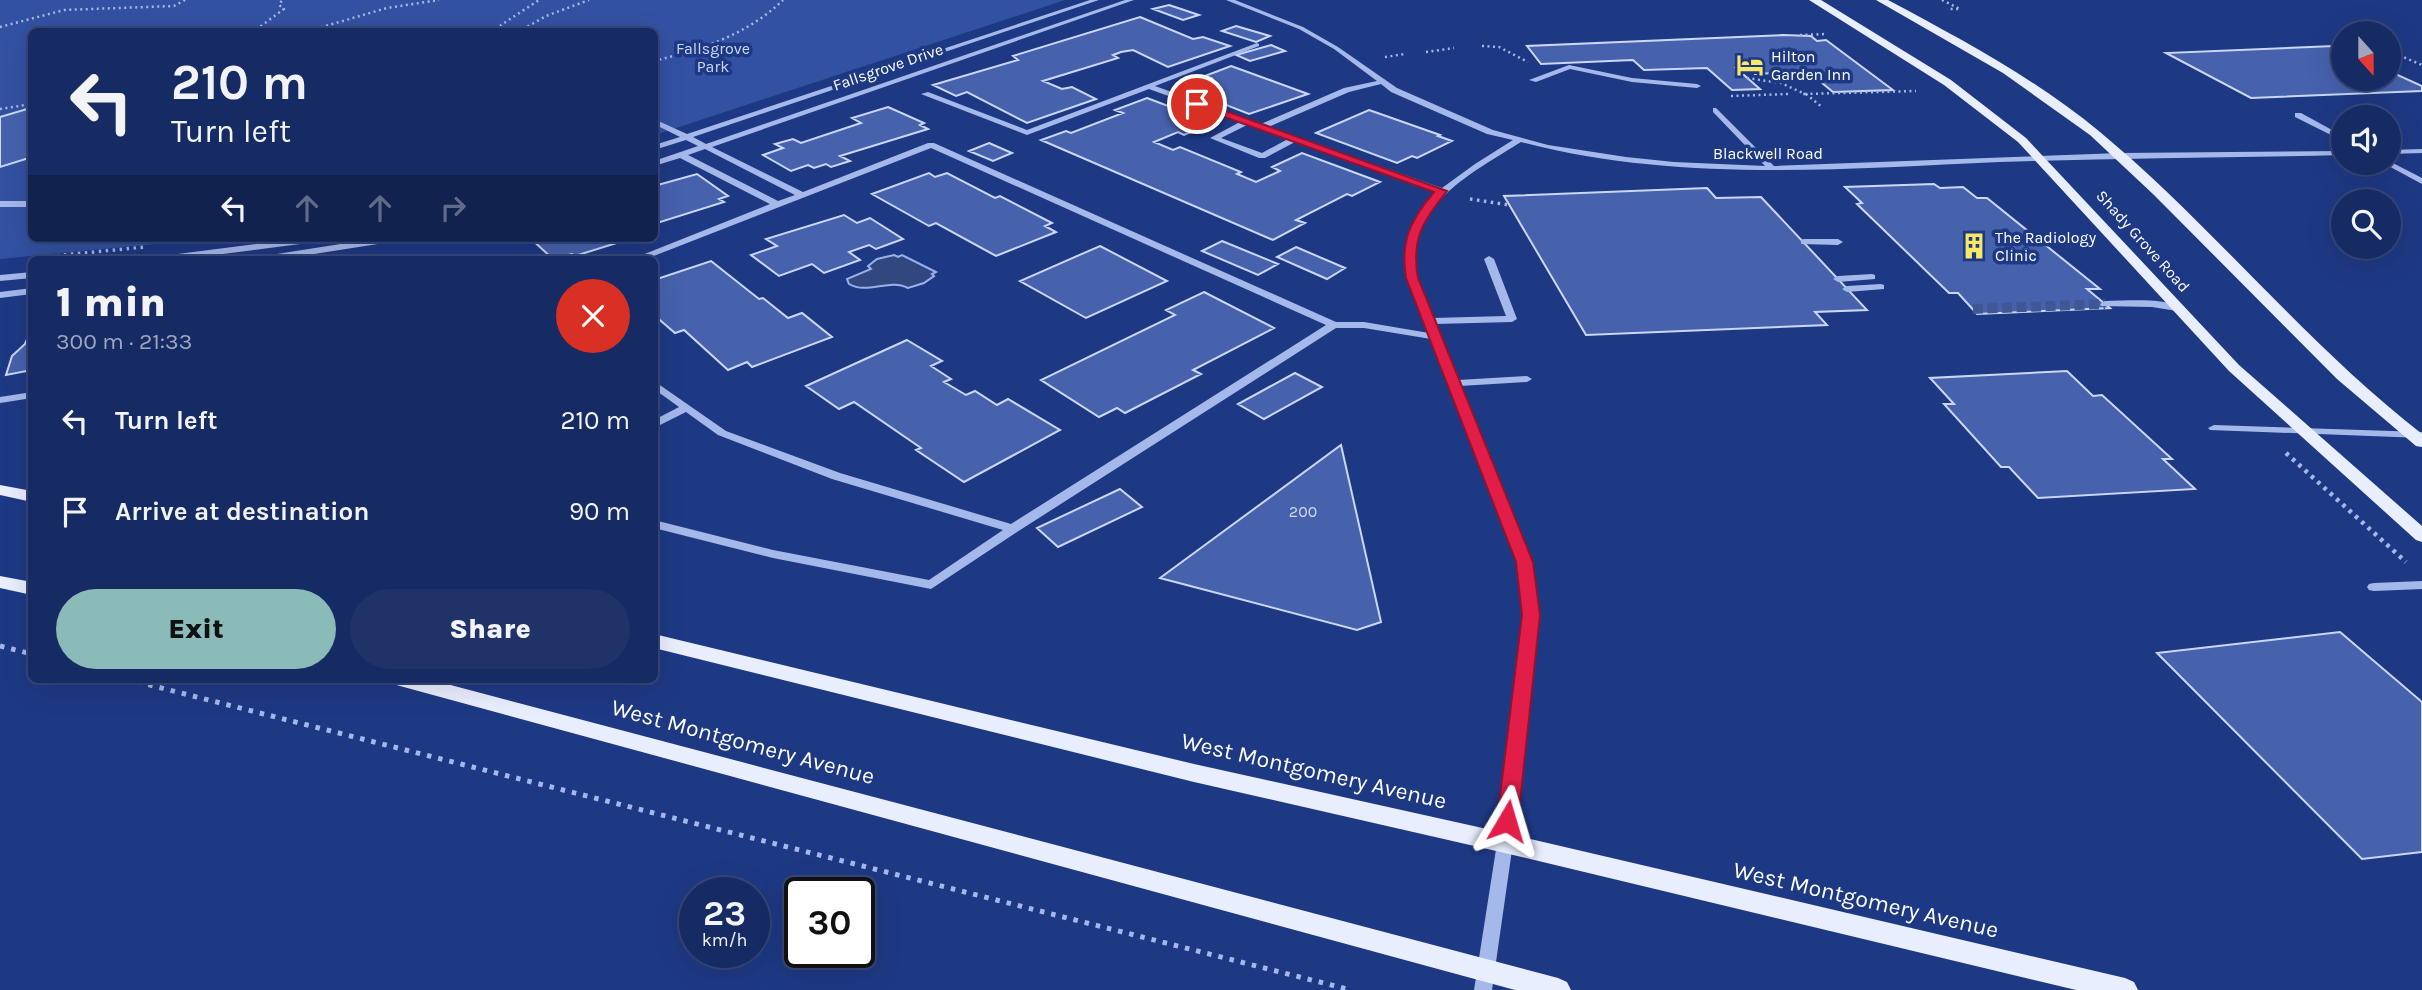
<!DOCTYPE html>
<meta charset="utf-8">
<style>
body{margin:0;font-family:Karla,sans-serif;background:#1f3369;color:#f1f3f6;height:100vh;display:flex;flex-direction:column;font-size:26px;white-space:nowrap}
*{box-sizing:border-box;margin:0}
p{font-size:23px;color:#9ea7be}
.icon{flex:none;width:38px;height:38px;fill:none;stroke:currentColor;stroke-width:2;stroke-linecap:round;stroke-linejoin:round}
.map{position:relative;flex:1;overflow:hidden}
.drawer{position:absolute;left:28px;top:256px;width:630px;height:427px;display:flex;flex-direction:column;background:#162b63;border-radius:10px;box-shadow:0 7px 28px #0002,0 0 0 2px #354778}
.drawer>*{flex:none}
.banner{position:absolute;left:28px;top:28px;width:630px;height:214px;border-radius:10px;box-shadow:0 7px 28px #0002,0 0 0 2px #354778;background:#162b63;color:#f1f3f6;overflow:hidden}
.needle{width:46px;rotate:159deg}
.controls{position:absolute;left:2331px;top:21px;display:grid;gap:14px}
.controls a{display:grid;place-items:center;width:70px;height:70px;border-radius:50%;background:#162b63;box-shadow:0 7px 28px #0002,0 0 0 2px #354778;font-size:35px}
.speed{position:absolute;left:679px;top:877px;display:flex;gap:14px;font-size:35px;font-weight:700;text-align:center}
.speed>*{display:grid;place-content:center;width:91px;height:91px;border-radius:50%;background:#162b63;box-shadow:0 7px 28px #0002,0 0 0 2px #354778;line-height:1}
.speed small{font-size:18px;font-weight:400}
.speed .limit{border:4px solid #111;border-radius:10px;background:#fff;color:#111}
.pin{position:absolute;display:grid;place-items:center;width:60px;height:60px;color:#fff;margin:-30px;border:4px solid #fff;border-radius:50%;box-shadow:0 2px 7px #0007}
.me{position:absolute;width:77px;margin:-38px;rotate:7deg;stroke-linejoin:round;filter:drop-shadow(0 0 5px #0008)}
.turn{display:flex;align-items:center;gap:24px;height:147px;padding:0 28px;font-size:32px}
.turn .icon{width:91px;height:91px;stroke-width:2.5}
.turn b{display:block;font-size:49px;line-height:60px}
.lanes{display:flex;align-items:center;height:66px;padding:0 28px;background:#0003;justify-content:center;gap:35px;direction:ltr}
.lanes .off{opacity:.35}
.round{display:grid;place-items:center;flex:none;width:74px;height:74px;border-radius:37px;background:#1f3369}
.summary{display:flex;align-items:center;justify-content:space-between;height:119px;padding:0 28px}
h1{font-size:42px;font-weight:800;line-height:52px}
.primary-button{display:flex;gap:14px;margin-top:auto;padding:14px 28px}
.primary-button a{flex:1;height:80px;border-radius:42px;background:#8bbbb9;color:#111;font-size:28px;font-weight:800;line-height:80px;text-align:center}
.primary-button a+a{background:#1f3369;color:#f1f3f6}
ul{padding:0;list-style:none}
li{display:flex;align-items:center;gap:21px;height:91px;padding:0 28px}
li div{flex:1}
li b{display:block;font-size:26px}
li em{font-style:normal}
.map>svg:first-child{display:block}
.green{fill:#3251a2}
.water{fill:#33477f;stroke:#99b1eb;stroke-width:2}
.building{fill:#4662ad;stroke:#cad7f7;stroke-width:2}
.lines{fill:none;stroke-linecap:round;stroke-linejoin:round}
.minor-tunnel{stroke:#405796;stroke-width:10;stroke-dasharray:10 4.5;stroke-linecap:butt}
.path-far3{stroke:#a5b8ea;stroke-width:2.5;stroke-dasharray:2 3.5;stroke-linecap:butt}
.path-far2{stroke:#a5b8ea;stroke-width:3.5;stroke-dasharray:2.5 4.5;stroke-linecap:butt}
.path-far1{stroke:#a5b8ea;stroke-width:4.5;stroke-dasharray:3.5 5;stroke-linecap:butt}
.path{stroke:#a5b8ea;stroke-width:5;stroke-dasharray:4.5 7;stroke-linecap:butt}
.minor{fill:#a5b8ea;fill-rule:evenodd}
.major{fill:#e9eefe;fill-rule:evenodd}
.route{fill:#e11d48;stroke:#92132f;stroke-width:2}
.labels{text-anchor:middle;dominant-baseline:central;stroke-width:7;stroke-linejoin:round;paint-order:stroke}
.far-park-label{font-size:16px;fill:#cad7f7;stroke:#1e3984}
.far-poi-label{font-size:16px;fill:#fff;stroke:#1e3984;text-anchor:start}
.far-street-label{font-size:16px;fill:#fff;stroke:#1e3984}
.number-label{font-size:16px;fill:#d1d8ea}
.near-street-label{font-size:23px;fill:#fff;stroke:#1e3984}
</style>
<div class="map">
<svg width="2422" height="990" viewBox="0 0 2422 990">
<rect width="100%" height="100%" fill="#1e3984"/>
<path class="green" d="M0 0H1065L655 135 654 32H32V238H217L0 259Z"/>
<path class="water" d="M894 255 898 257 902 255 936 272 932 274 934 276 924 283 908 288C889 278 868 295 849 284L847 279 871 269 868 266 877 259Z"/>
<path class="building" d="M1169 5 1199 15 1183 20 1153 9Z
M1140 17 1193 39 1203 37 1230 46 1168 67 1133 50 1121 52 1113 55 1118 58 1043 81 1062 89 1072 87 1096 99 1027 123 967 92 956 96 933 85 1018 60 1013 56Z
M1236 26 1270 36 1256 42 1222 31Z
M1783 35 1811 36 1817 41 1826 40 1893 90 1833 92 1805 69 1795 70 1798 72 1755 74 1747 67 1736 68 1760 89 1732 90 1707 68 1644 70 1633 60 1541 64 1527 46Z
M1271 45 1285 51 1250 61 1236 55Z
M2334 46 2343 51V79H2389V71L2422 86V91L2251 98 2166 53Z
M1231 66 1308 94 1249 114 1183 88 1211 78 1205 76Z
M1147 98 1213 123 1184 135 1178 132 1154 142 1173 150 1180 147 1241 172 1237 174 1256 182 1280 171 1272 167 1302 153 1380 182 1352 196 1347 194 1296 220 1305 223 1273 240 1041 140 1066 131 1071 133 1123 113 1115 110Z
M888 107 924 123 920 125 928 129 840 156 850 161 831 167 826 164 814 168 808 165 791 171 763 155 783 148 775 144 793 139 801 143 861 123 852 118Z
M27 109 32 110V157L0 167V117Z
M1369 110 1440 135 1438 136 1452 141 1417 158 1412 156 1397 163 1316 133Z
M989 143 1012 153 993 161 969 151Z
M929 173 935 177 947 173 995 198 1000 196 1052 223 1045 226 1056 232 996 256 936 223 929 226 872 194Z
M697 174 728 196 719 199 724 202 654 224V186Z
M1934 184 1940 188 1963 187 1977 198H1987L2100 289H2087L2110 308 1977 314 1958 293H1949L1857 204 1862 203 1845 187Z
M1707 188 1716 198 1761 197 1867 310 1815 312 1827 325 1586 335 1504 196Z
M844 215 857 223 870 218 903 239 876 249 869 245 849 252 860 260 824 273 812 264 779 276 751 255 777 246 766 239Z
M530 238H618L615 239 620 242 575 256 572 254 553 259Z
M1222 241 1278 264 1258 275 1202 251Z
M1100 246 1167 281 1086 318 1020 281Z
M1296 247 1345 268 1327 279 1277 257Z
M711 261 759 299 763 298 788 318 802 313 832 337 752 367 747 362 728 370 684 330 675 333 654 315V280Z
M1204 292 1274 328 1193 370 1201 374 1125 413 1117 408 1099 417 1041 380 1175 315 1166 310Z
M32 328V370L6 375 12 356 25 344Z
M907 340 942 361 931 366 951 379 944 382 966 395 975 391 997 405 1008 399 1060 430 964 482 916 450 921 448 854 402 839 409 806 386Z
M2067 371 2093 396 2102 395 2172 459H2163L2195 489 2038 498 2009 467H2001L1944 404H1954L1930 378Z
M1295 373 1322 387 1264 419 1238 404Z
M1341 445 1381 622 1357 630 1160 578Z
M1120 489 1142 507 1058 547 1037 528Z
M2340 632 2422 702V852L2362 859 2157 653Z"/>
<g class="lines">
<path class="minor-tunnel" d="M1973 309 2105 304"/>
<path class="path-far3" d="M1942 0 1960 9H1947
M0 27 64 10 174 6 185 0
M262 32 261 26 284 9 279 5 282 0
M305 32 387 8 439 0
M500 32 501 25 539 0
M518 32 546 16 589 0
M1800 35 1827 34
M1482 46 1499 47 1528 62
M2389 51 2422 65
M1426 52 1454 48
M1385 57 1405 54
M654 61C702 49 747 35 783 0
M1747 78 1781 83 1805 94H1801
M1805 94 1916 91
M1806 94 1822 107
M1731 96 1789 94
M0 109 32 104"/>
<path class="path-far2" d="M1470 199 1509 205
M43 257 145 247"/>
<path class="path-far1" d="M2286 453 2406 562"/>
<path class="path" d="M0 646 32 654
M126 679 1351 990"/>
<path class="minor" d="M1090 0H1099L693 137 706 144 1125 0H1134L712 147 803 192 928 143H934L1336 322H1364L1429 333C1405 274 1389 246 1437 192L1295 142 1265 158H1259L1210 138 1240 122 1149 89 1027 135 921 94 928 92 1027 130 1257 43 1259 44V46L1155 86 1261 124 1344 88 1377 81 1334 49 1299 29 1226 0H1235L1303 27 1338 47 1397 88 1493 130 1548 145 1626 157 1674 162 1765 166 1713 112V108H1716L1774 166 2120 153 2343 151V155C2229 158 2114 158 2000 162 1840 169 1677 183 1521 142 1472 173 1402 207 1417 278 1420 291 1428 305 1433 318L1506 316 1484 259 1489 256 1494 259 1517 319 1512 322 1435 324 1458 380 1527 376 1532 379 1527 382 1460 386 1532 562 1538 615 1513 843 1492 990H1474L1497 843 1524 615 1518 562 1431 339 1364 328H1336L1017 532 931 589 773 558 654 528V520L773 550 929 580 1003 530 832 479 718 435 686 412 654 428V420L679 407 654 389V381L726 431 840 473 1011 524 1326 325 931 148 646 259H632L770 204 680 158 654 166V161L698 146 686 140 654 150V145L680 137 654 124V119L687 134ZM1381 84 1391 92 1487 134 1513 140 1475 164 1442 188 1268 127 1349 92ZM1247 125 1288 139 1262 153 1221 138ZM705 149 795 195 778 201 688 155Z
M1569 65 1632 78 1697 84 1701 86 1697 88 1632 82 1570 69 1536 82 1529 80Z
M2295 113H2301L2343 136V141L2295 117Z
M2422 149V153L2389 154V150Z
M2389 161 2422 178V184L2383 163H2389Z
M0 201H32V207H0Z
M302 238H328L323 241 184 259H157L162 256Z
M379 238H402L397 241 282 259H259L264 256Z
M1804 239H1838L1843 242 1838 245 1801 244V240Z
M32 272V278L0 281V275Z
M1872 274 1875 275V279L1838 282 1833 279 1838 276Z
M1881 284 1884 285V289L1847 292 1842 289 1847 286Z
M32 288V294L0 298V292Z
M2105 301C2127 301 2164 297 2182 308L2177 311 2152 307 2101 306 2100 304Z
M32 392V398L0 403V397Z
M2214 425 2422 432V438L2210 430 2208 428Z
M2422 581V589L2374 591 2369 590 2367 587 2369 584 2374 583Z"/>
<path class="major" d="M1809 0H1821L1951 80 2026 138 2239 365 2422 526V542L2416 540 2229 371 2018 142 1944 85Z
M1876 0H1888C1961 39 2036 79 2100 132 2213 226 2305 343 2422 434V447L2416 446 2337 379 2154 195 2090 135 2003 73Z
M0 485 32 491V502L0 495Z
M0 576 32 582V595L0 588Z
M654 634 1194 764 1505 833 2125 978 2134 982 2138 990H2076L1505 853 1194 782 654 648Z
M390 679H428L1558 978 1567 982 1571 990H1515L400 686 393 684Z"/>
</g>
<path class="route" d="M1194 102H1201L1447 191C1423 222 1411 238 1418 278L1533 562 1540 615 1518 821 1514 827 1507 829 1500 827 1497 821 1522 615 1516 562 1406 278C1400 242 1410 220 1434 192L1194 106Z"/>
<defs>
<g id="hotel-bare" transform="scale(2.1)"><path d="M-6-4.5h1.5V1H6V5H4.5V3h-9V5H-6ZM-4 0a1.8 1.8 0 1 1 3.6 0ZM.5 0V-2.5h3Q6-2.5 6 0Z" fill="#f9e865" stroke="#1e3984" stroke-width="2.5" paint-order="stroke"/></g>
<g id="building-bare" transform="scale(2.1)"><path d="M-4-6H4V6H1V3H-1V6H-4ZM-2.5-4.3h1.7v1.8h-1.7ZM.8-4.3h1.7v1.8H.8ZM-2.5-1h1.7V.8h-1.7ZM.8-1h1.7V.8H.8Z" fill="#f9e865" stroke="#1e3984" stroke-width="2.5" paint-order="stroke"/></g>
</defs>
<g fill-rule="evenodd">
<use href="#hotel-bare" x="1750" y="65"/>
<use href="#building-bare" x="1974" y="246"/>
</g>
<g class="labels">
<g class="far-park-label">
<text x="713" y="48">Fallsgrove<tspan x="713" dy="18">Park</tspan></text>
</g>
<g class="far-poi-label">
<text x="1771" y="56">Hilton<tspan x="1771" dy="18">Garden Inn</tspan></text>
<text x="1995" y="237">The Radiology<tspan x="1995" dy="18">Clinic</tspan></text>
</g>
<g class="far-street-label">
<text transform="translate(888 67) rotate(-19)">Fallsgrove Drive</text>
<text x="1768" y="153">Blackwell Road</text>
<text transform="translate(2143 241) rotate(48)">Shady Grove Road</text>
</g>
<g class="number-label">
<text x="1303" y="511">200</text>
</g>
<g class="near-street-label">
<text transform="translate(743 742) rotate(15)">West Montgomery Avenue</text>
<text transform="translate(1314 771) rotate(13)">West Montgomery Avenue</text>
<text transform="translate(1866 900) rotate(13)">West Montgomery Avenue</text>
</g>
</g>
</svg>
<div class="controls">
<a><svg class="needle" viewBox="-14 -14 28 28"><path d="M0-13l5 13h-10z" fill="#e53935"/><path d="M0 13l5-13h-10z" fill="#9ea7be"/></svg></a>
<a><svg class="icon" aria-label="sound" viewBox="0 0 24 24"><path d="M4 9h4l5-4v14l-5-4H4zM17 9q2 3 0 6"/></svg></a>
<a><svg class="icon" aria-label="search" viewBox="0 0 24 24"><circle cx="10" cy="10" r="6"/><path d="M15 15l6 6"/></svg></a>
</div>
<div class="speed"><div>23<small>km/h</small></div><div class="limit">30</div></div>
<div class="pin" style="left:1197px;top:104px;background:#d93025"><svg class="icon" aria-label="arrive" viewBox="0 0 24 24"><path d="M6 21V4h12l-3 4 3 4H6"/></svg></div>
<svg class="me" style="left:1507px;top:821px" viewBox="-20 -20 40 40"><path d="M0-17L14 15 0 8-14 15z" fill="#e11d48" stroke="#fff" stroke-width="4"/></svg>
<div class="banner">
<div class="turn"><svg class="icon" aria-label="left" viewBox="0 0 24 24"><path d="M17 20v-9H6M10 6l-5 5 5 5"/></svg><div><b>210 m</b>Turn left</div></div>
<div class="lanes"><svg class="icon" aria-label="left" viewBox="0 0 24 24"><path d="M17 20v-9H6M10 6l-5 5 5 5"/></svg><svg class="icon off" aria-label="ahead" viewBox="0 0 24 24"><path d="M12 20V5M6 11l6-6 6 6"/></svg><svg class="icon off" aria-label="ahead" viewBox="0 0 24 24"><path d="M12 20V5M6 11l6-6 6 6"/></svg><svg class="icon off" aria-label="right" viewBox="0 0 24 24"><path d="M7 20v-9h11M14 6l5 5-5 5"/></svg></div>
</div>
<section class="drawer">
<div class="summary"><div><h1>1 min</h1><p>300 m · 21:33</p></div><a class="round" style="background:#d93025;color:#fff"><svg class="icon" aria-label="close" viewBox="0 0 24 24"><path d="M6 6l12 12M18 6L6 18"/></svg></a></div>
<ul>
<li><svg class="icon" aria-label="left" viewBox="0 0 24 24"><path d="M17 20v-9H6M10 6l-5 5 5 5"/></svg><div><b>Turn left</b></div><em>210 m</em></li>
<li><svg class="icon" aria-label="arrive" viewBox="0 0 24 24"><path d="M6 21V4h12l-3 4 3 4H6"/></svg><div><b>Arrive at destination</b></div><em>90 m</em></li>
</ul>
<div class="primary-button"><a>Exit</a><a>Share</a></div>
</section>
</div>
